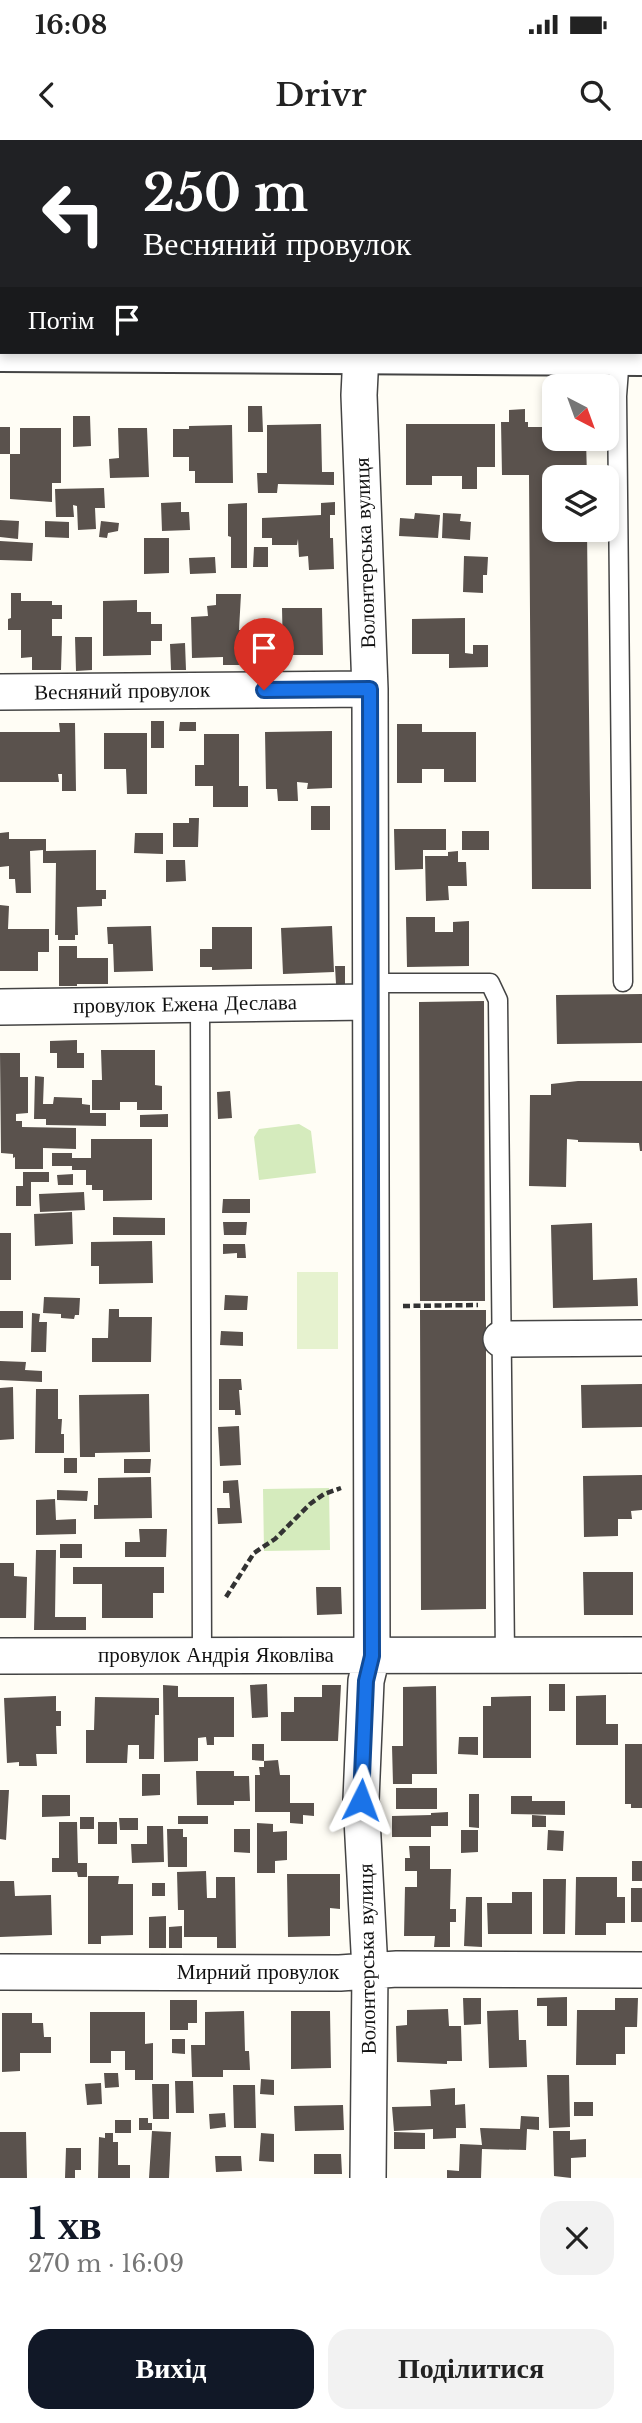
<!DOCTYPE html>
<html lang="uk">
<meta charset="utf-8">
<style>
body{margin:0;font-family:"Libre Baskerville",serif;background:#f2f2f2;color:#222;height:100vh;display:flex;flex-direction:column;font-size:26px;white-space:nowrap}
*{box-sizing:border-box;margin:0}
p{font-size:23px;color:#767676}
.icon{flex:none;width:38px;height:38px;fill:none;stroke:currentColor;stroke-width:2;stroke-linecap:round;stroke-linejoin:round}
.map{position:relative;height:2038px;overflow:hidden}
.side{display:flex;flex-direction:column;background:#fff;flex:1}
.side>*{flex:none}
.hud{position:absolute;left:0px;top:0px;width:642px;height:214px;box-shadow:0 4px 10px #0003;background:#202124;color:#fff;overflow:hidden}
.needle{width:46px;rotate:139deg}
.tools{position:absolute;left:542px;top:234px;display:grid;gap:14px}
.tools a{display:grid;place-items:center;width:77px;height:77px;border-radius:14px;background:#fff;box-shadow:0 4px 10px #0003;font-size:35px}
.pin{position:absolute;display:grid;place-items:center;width:60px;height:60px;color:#fff;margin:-72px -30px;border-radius:50% 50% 50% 0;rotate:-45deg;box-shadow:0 0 7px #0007}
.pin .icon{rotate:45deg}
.me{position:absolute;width:77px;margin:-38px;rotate:3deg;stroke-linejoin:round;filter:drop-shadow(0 0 5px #0008)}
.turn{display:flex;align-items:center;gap:24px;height:147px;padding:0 28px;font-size:32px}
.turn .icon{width:91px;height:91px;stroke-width:2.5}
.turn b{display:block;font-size:49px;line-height:60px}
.then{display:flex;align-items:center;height:66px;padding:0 28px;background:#0003;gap:14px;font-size:26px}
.round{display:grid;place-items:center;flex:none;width:74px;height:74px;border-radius:21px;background:#f2f2f2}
.overview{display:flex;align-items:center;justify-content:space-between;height:119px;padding:0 28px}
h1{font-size:42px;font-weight:600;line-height:52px;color:#111827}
.cta{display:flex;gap:14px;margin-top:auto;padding:14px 28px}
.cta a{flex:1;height:80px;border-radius:21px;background:#111827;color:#fff;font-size:28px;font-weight:600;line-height:80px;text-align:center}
.cta a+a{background:#f2f2f2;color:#222}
.status{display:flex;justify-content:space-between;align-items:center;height:49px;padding:0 35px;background:#fff;direction:ltr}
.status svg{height:19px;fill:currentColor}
header{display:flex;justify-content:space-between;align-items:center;height:91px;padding:0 28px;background:#fff;font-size:32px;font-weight:600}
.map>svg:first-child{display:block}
.green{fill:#d5ebbd}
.pitch{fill:#e6f2cf}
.building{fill:#5a524d}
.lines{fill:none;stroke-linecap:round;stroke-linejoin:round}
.service-casing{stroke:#444;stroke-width:21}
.minor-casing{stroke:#444;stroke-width:38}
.tertiary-casing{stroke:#444;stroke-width:42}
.path{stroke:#333;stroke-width:4.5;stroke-dasharray:7 3.5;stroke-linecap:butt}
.service{stroke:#fff;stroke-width:18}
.minor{stroke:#fff;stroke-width:35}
.tertiary{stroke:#fff;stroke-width:38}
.route-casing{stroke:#114b97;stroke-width:18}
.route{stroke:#1a73e8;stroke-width:12}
.labels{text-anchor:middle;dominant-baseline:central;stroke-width:7;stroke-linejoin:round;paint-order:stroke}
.street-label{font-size:21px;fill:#111;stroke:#fff}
</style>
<div class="status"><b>16:08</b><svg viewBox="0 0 49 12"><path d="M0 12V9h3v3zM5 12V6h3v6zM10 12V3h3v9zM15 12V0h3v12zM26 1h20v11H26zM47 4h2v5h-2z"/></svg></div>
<header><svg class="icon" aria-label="back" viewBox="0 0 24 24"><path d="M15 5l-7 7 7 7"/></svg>Drivr<svg class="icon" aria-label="search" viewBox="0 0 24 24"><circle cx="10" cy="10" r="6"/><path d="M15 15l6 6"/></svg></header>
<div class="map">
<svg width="642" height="2038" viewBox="0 0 642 2038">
<rect width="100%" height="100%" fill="#fffdf5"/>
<path class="green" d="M299 984 311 991 316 1033 259 1040 254 997 259 989Z
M329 1348 330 1410 264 1411 263 1349Z"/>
<path class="pitch" d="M297 1132H338V1209H297Z"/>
<path class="building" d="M248 266H262L263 292H248Z
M525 269V282H528V287H555V299H586L587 338H555V390H587L591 749H532L529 335H502L501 282H509V270Z
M73 276H90L91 306 73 307Z
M321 284 322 332H334V345L278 344 277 353H258L257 333H267V285Z
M406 284H495V327H477V349H462V336H432V345H406Z
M232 285 233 343H195V331H189V317H173V289H189V286Z
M0 287H10V314H0Z
M20 288H61V343H52V362L10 359V314H20Z
M118 288H147L149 337 110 338 109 319 119 318Z
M104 348 105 368H95L96 389 78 390 77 366 73 365 74 377H56L55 349Z
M181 362V372H189L190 390 162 391 161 363Z
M335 362V375H330V398H333L334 429 309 430 308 416 299 417 298 399 297 405H272V398H262V378L321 375V363Z
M247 363V428H231V397L228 396V364Z
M415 373 440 375 438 398 399 396 400 378 414 379Z
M443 373 461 374 460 381 471 382 470 400 442 398Z
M0 380 19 381 18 399 0 397Z
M45 381 69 382V398L45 397Z
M101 381 119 383 118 391 108 393 107 398 99 397Z
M144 398H169V433L144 434Z
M0 401 33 403 32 421 0 420Z
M254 407H268V427H253Z
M464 416 488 417 487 435H483V453L463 452Z
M215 417 216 433 190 434 189 418Z
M11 453H21V461H52V465H62V479H52V496H62L61 530H32V517L21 518V490H8V479L11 478Z
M216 454H241L239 490H245V507H240V525H223V517L192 518 191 477 208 476 207 466 216 465Z
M137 460V472H151V484H162V501H151V515L103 516V461Z
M282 468H322L323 515H283Z
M465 478V513L473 514V505H488V527L449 528V514H412V479Z
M75 497H92V530L76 531Z
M185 503 186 530H171L170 504Z
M151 581H164V608H151Z
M180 582H196V591H179Z
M59 583H75L76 651H62V634H58L59 642H0V592H60Z
M397 584H422V592H476V642H444V629H422V643H397Z
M332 591V648L307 649 308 643 297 642 298 661H278L277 649H266L265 592Z
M104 593H147V654H127L126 629H104Z
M204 594H239V646H248V667H213V646H195V625H204Z
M311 666H330V690H311Z
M189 678H199L198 707H173V683H189Z
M394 689H446V710H423V729L395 730Z
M462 691H489V710H462Z
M9 692V699H46V711L96 710V750H106V759H102V766L77 767 78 795H75V800H58V795H55L56 723H43V710L30 711 31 753H16L15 739H9V726L0 727V693Z
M135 693H163V714L134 713Z
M458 711V722H466L467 746H448L449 760 426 761 425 716H448V712Z
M166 720H185L186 741 166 742Z
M0 765 9 766 8 789H49V812H38V831H0Z
M406 777H435V792H453V782L469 781V826L407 827Z
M151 786 153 831 114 832 113 804H108L107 787Z
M332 786 334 832 283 834 281 788Z
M212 787H252V829L212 830V827H200V809H212Z
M59 806H77V818H108V844H77V846H59Z
M335 826H345V844H336Z
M642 854V903L557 904 556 855Z
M484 861 485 1161H420L419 862Z
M77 900V913H84V928H57V913H50V901Z
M101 910H155V945L162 946V970H137V962H120V970H92V940H102Z
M0 913H20V937H28V973L16 974V981H22V987L76 988V1009L43 1008V1029H15V1017L13 1018V1014L1 1013Z
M35 936 44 937 43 964H53L54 957 82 958V964L90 965V973H106V986L46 985V979H34Z
M578 941H642V1011H640L639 1003 578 1002V1000L567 999 566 1047 529 1046 530 955H551V944Z
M230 951 232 978 218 979 217 952Z
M168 974V987H140V975Z
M91 999H152V1060L103 1061V1050H92V1045H86V1030H72V1026H52V1013H72V1018H91Z
M23 1032H49V1042H31V1066H16V1046H23Z
M73 1034V1045H58L57 1035Z
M84 1052 85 1070 40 1072 39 1054Z
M223 1059H250V1073H222Z
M72 1072 73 1104 35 1106 34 1074Z
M113 1077 165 1078V1095H113Z
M223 1082H247L246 1095H224Z
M592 1083 593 1140 637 1138 638 1166 553 1168 551 1085Z
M0 1093H11V1140H0Z
M152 1101 153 1143 99 1144V1126H91V1102Z
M223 1104H245L246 1118H237V1113L223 1114Z
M225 1155 248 1156 247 1170H224Z
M44 1157 80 1158 79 1175H75L74 1179 61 1178V1174L43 1173Z
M109 1169H119V1177H152L151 1222H92V1198H108Z
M420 1170H486V1469L421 1470Z
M0 1171H23V1188H0Z
M32 1173 40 1174 39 1182H47L46 1212H31Z
M221 1191 243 1192V1206L220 1205Z
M0 1221 26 1222 25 1230 42 1231V1242L0 1240Z
M219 1239H241L242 1250H239L241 1275H235V1270H219Z
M642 1244V1287L582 1288 581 1245Z
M13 1247 14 1299 0 1300V1248Z
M36 1249H58V1279H62L61 1294H64V1313H35Z
M149 1254 150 1312 95 1313V1317H80L79 1255Z
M239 1286 241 1325 220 1326 218 1287Z
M64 1318H77V1333H64Z
M124 1319H151L150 1333H124Z
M642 1335V1370L631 1371 632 1379H618V1396L584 1397 583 1336Z
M151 1337 152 1378 94 1379V1365H98V1338Z
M238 1340 242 1383 218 1384 217 1368H230L229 1353H223V1341Z
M57 1350 88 1351 87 1361 57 1360Z
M55 1359 56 1380 76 1379V1394L36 1395V1360Z
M139 1389H167L166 1417H125V1402H140Z
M60 1404H82V1418H60Z
M36 1410H56L55 1477H86V1490H34Z
M0 1423H14V1436L27 1437 26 1478H0Z
M73 1427H164V1453H153V1478H102V1444H73Z
M583 1432H633V1475H584Z
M316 1447H341L342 1474 317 1475Z
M267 1544 268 1577 252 1578 250 1545Z
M549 1544H565V1571H549Z
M163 1545 178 1546V1557H234V1597H214V1605H207L206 1597 198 1598V1621L164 1622Z
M322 1545H341L338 1601H281V1572H294V1557H322Z
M436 1546 437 1634H412V1644H393L392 1606H403V1547Z
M606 1555V1584H618V1605H576V1556Z
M56 1556V1571H61V1586H56L57 1614H36L37 1626H19V1622L7 1623 4 1558Z
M531 1556V1618H483V1566H491V1557Z
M95 1557 159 1558V1575H155L154 1619H139V1605H128L127 1623H86V1590H94Z
M459 1597H478V1615L458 1614Z
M252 1604H264V1621L252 1620Z
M625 1604H642V1668H631V1664H625Z
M278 1620 280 1635H290V1663H314V1676L303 1675V1684L290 1683V1672H255V1635H260L259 1627H264V1621Z
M196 1631H234V1636H249L250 1661H234V1665H197Z
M142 1634H160V1655L142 1656Z
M396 1648H437V1669H396Z
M0 1650H9L6 1700 0 1699Z
M469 1654H479V1688L469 1687Z
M42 1655H70V1676L42 1677Z
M511 1656H532V1661H565V1675L511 1674Z
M448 1672V1686H431V1697H392V1676L431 1675V1673Z
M532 1675 546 1676V1687H532Z
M178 1676H208V1684H178Z
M80 1677H94V1689H80Z
M119 1678H138V1690H120Z
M59 1682H77L78 1723H87V1737H78L77 1732H52V1718H59Z
M98 1682H117V1704H98Z
M257 1683 273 1684V1692L287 1691V1720L275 1721V1733H257Z
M147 1686H163L164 1722 132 1723 131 1704H147Z
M167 1689H183V1697H187V1727H168Z
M234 1689H250V1713L234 1712Z
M461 1690H478V1712L461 1713Z
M548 1690 564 1691 563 1711 547 1710Z
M409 1706H430V1729H451L450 1769H456V1782H450V1807H434L435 1796H404L405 1747H417V1731H405V1718H410Z
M632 1721H642V1741H632Z
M206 1731 207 1758H216V1737H235L236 1808H217V1797H184V1770H178L177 1732Z
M287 1734H340V1769L330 1768V1796L288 1797Z
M88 1736H119L118 1744H133V1795L101 1796V1804H88Z
M576 1737H617V1757H625V1783H606V1795H575Z
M543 1739H566L565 1794H543Z
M0 1741H14L15 1756 51 1755 52 1795 0 1797Z
M152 1743H165V1756H152Z
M631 1748H642V1782H631Z
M512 1752H532V1794H488L487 1763H512Z
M466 1757H482V1807L464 1806Z
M166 1776V1808H149V1777Z
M182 1786V1808H169V1787Z
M567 1857V1886H547V1866H537V1858Z
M463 1858H481V1884L464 1885Z
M615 1858H638L637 1887H625V1914H616V1925H576L577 1870H615Z
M170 1860H197V1883H188V1890H170Z
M448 1869 449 1886H461L462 1921H447V1924L397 1922 396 1886 407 1885V1870Z
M518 1870 519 1900H526L527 1927 489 1928 487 1871Z
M244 1871 245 1911H249L250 1930H223V1937H192L191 1905H205V1872Z
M291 1871H330L331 1928 291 1929Z
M90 1872H145V1904L153 1903V1940H135V1930H125V1911H111V1923H90Z
M2 1873H32V1883H43L44 1897H51V1913H20V1931L2 1932Z
M172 1899H185V1914L172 1913Z
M104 1933H118L119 1947 105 1948Z
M547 1935H569L570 1987 549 1988Z
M261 1939 274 1940V1955L260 1954Z
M175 1941H193L194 1973H176Z
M101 1943 102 1964 87 1965 85 1944Z
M152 1944H169V1979H153Z
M233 1945H255L256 1988H234Z
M455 1948V1965L465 1964 466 1988H456V1998L433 1999V1989L394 1991 392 1967 431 1966 430 1950Z
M574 1962H593V1976H574Z
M343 1965 344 1990 295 1991 294 1966Z
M225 1973 226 1987 210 1989 209 1974Z
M521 1976 539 1977V1990L527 1989 526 2010 482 2009 481 2038H447V2030L459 2031 460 2004 482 2005 480 1988 520 1989Z
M139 1978H148V1983H152V1990H139Z
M115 1980H131V1993H115Z
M152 1991 171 1992 169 2038H149Z
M553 1991H570V2000L586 1999V2017L571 2018V2038L554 2036Z
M0 1992H26L27 2038H0Z
M394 1992 425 1993V2009H394Z
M105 1993H113V2002H118V2025H130V2038H98L99 1997 105 1998Z
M261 1993 274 1994V2022L259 2021Z
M66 2008H81V2030H75V2038H65Z
M314 2014H341L342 2034H314Z
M215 2016H241L242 2031 216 2032Z"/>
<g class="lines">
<g class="service-casing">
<path id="service" d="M188 0V2
M340 0V2
M0 19H2
M640 19H642
M620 216 617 256 623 842
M370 843H490L498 860 505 1515
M200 864 202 1514"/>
</g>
<g class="minor-casing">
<path id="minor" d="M361 214 359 255 370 549 372 1516 366 1541 361 1660 370 1830 368 2038
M0 552 370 549
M0 867 370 862
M501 1199 642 1198
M0 1516 642 1515
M0 1832 340 1833 397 1829 642 1830"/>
</g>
<g class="tertiary-casing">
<path id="tertiary" d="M0 212 642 216"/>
</g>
<path class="path" d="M496 2V0
M403 1166 478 1165
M226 1457 254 1413 275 1399 310 1364 324 1354 341 1348"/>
<use href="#service" class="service"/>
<use href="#minor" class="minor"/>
<use href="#tertiary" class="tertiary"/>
</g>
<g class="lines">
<g class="route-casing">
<path id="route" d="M264 550 370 549 372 1516 366 1541 361 1660"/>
</g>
<use href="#route" class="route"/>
</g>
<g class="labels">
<g class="street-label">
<text transform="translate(365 413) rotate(-92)">Волонтерська вулиця</text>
<text transform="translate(122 551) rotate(-1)">Весняний провулок</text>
<text transform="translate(185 864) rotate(-1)">провулок Ежена Деслава</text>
<text x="216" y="1515">провулок Андрія Яковліва</text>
<text transform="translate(367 1819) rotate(-91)">Волонтерська вулиця</text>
<text x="258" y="1832">Мирний провулок</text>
</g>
</g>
</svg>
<div class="tools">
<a><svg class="needle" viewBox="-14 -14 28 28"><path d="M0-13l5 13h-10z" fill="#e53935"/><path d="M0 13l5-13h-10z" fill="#767676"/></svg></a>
<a><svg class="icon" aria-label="layers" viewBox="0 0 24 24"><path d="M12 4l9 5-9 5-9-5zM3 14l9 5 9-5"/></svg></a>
</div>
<div class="pin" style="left:264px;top:550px;background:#d93025"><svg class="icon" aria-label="arrive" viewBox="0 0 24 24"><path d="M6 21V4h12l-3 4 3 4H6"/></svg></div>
<svg class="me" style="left:361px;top:1660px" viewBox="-20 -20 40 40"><path d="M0-17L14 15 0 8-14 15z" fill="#1a73e8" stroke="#fff" stroke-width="4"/></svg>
<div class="hud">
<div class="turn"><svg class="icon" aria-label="left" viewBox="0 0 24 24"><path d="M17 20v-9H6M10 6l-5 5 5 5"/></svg><div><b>250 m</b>Весняний провулок</div></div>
<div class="then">Потім<svg class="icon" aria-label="arrive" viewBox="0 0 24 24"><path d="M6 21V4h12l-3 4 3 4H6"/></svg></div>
</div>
</div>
<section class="side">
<div class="overview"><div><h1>1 хв</h1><p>270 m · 16:09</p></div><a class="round"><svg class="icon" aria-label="close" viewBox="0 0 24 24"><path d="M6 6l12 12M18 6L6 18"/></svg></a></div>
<div class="cta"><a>Вихід</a><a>Поділитися</a></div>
</section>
